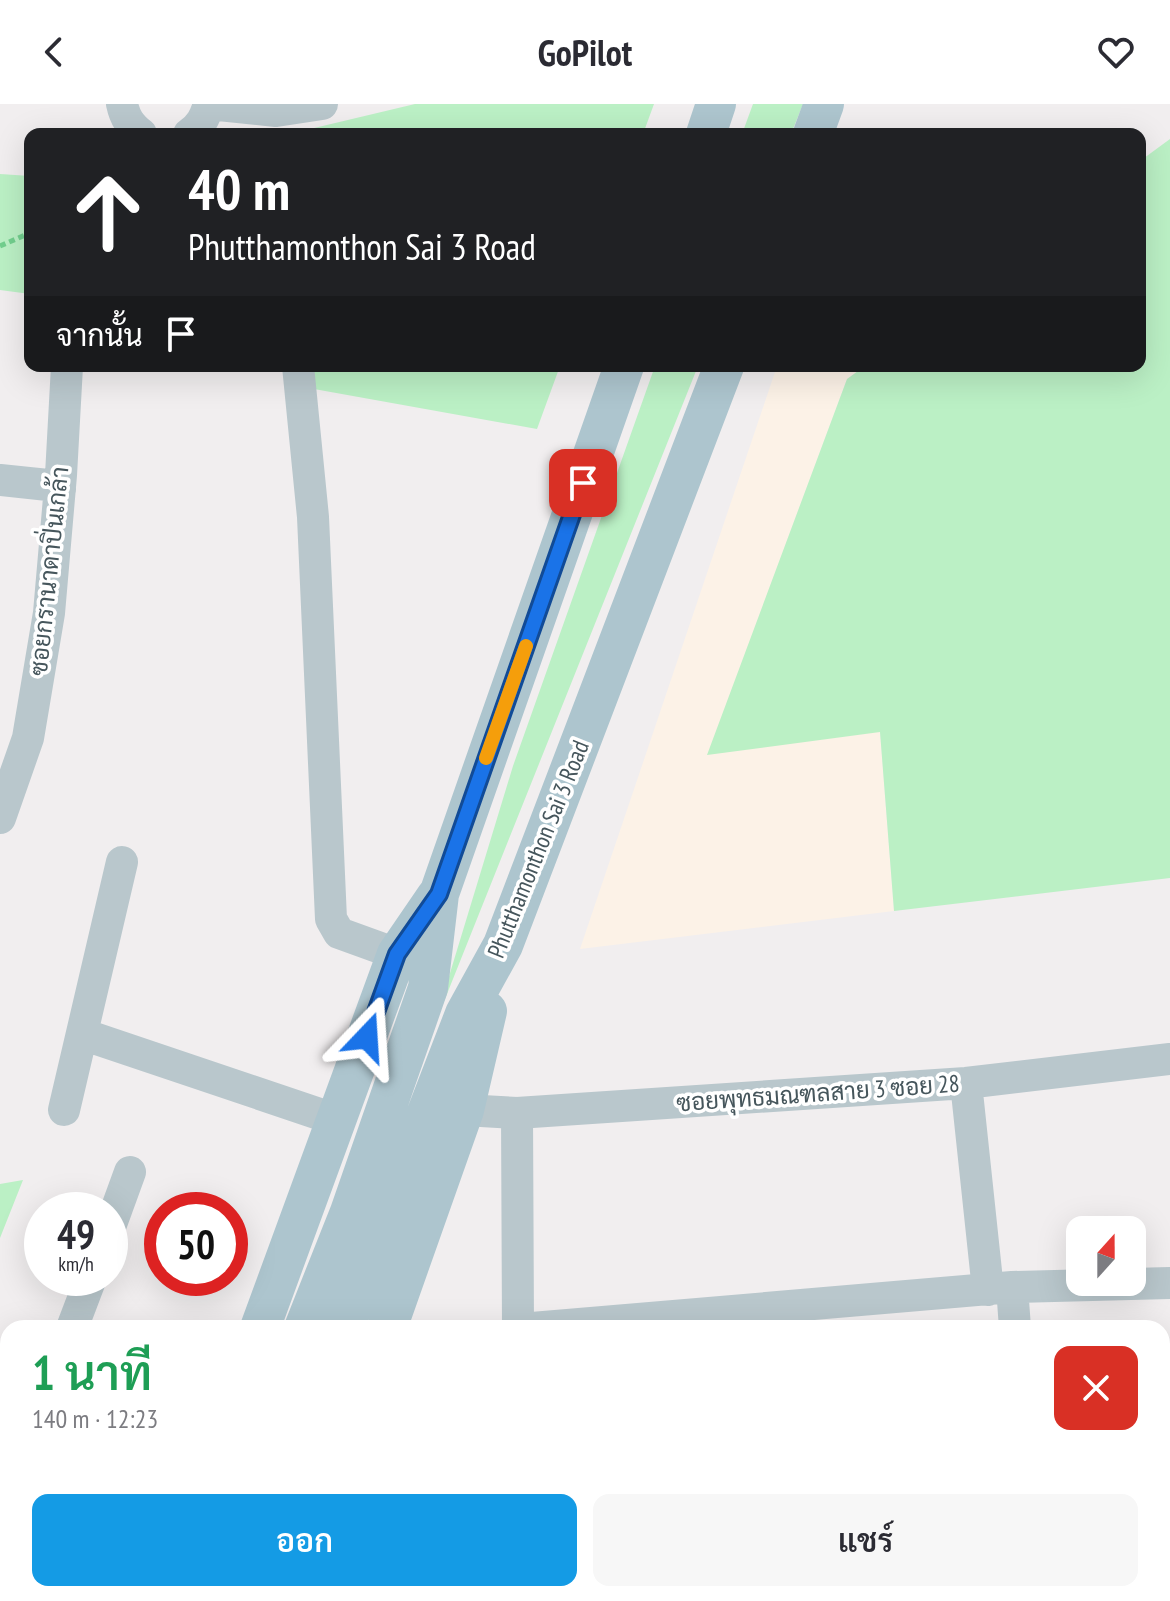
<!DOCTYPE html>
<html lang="th">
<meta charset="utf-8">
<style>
body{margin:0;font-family:"PT Sans Narrow",Sarabun,sans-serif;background:#f7f7f7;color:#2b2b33;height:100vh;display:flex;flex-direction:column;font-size:30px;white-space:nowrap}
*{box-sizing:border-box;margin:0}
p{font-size:26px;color:#7c7c81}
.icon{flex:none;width:44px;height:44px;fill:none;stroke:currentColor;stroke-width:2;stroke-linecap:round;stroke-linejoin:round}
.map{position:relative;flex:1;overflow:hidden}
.panel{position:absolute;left:0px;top:1216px;width:1170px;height:282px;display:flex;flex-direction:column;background:#fff;border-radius:24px 24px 0 0;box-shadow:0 8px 32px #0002}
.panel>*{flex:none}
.banner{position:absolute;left:24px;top:24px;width:1122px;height:244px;border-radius:16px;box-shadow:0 8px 32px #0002;background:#202124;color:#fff;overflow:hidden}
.needle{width:52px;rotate:21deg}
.tools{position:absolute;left:1066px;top:1112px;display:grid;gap:16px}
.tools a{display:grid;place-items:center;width:80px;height:80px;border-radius:16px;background:#fff;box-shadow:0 8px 32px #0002;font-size:40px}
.speed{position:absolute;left:24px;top:1088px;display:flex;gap:16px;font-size:40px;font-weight:700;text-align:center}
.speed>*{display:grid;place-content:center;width:104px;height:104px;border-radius:50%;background:#fff;box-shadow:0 8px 32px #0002;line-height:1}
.speed small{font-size:20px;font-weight:400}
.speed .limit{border:12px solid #d22;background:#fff;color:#111}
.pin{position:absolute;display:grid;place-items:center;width:68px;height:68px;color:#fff;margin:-34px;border-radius:16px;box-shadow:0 4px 12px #0006}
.me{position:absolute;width:88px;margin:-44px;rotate:20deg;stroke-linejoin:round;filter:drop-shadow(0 0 6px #0008)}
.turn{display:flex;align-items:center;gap:28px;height:168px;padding:0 32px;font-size:36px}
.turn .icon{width:104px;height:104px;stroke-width:2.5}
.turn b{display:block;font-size:56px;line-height:68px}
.then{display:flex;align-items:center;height:76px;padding:0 32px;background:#0003;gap:16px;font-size:30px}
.round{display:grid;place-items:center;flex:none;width:84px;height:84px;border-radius:16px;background:#f7f7f7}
.headline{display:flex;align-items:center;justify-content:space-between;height:136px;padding:0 32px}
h1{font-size:48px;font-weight:600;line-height:60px;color:#1e9e55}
.cta{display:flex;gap:16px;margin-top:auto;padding:16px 32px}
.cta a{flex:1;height:92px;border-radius:16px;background:#149be5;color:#fff;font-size:32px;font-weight:600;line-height:92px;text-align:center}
.cta a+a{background:#f7f7f7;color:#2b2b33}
header{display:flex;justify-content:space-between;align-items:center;height:104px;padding:0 32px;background:#fff;font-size:36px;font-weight:600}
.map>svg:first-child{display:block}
.commercial{fill:#fcf2e7}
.green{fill:#bbf0c5}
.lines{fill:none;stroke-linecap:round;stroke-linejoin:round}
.path{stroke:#72cf8e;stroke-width:5;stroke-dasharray:6 4;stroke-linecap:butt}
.minor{stroke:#b9c7cc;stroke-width:32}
.major{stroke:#adc5ce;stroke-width:40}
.route-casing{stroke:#114b97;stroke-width:20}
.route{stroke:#1a73e8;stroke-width:14}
.slow{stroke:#f59e0b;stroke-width:14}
.labels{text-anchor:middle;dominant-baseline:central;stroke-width:7;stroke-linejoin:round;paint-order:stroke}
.street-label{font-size:24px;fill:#46565c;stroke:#fff}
</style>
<header><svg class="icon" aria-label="back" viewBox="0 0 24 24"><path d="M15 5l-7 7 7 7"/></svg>GoPilot<svg class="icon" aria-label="heart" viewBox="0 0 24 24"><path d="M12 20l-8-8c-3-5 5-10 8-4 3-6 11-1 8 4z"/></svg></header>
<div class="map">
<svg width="1170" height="1497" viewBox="0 0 1170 1497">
<rect width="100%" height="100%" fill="#f1eeef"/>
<path class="commercial" d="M777 262H865L847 275 708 650 880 627 894 807 580 845Z"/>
<path class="green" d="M415 0H654L643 30H289Z
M753 0H803L791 30H742Z
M1170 35V774L894 807 880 628 707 651 847 275 865 262H1140V57Z
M0 70 30 72V190L0 186Z
M312 262H560L537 325 314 285Z
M655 262H698L433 925 513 662Z
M23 1076 0 1134V1080Z
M332 1490H1062V1497H329Z"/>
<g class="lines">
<path class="path" d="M0 142 30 129"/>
<path class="minor" d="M122 0C125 14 130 21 141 30
M209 0 276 7 322 0
M189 30C201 22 205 13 209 0
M298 262 313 413 331 815 339 829 397 850
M0 376 48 381 60 385
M0 714 28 634 49 509 61 371 67 262
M82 930 337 1016
M966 979 988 1186
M64 1006 122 758
M464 1006 517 1009 966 979 1170 955
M517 1009 518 1224
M110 1123 130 1068
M1012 1183 1015 1224
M72 1224 91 1174
M532 1224 1012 1183 1170 1179
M0 1416 8 1395"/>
<path class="major" d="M706 30 716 0
M813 30 824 0
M260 1224 397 850 436 793
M304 1224 350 1108 428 884 439 790 624 262
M344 1224 465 910 503 841 724 262
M387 1224 464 1006 487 907
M155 1497 157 1490
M199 1497 202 1490
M240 1497 243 1490
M279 1497 281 1490"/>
</g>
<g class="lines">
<g class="route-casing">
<path id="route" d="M367 933 397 850 439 790 583 379"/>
</g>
<use href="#route" class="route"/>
<path class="slow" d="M486 654 526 542"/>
</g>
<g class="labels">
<g class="street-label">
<text transform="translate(49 467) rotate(-84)">ซอยกรานาดาปิ่นเกล้า</text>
<text transform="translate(538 745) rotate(-68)">Phutthamonthon Sai 3 Road</text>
<text transform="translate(818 989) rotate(-4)">ซอยพุทธมณฑลสาย 3 ซอย 28</text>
</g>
</g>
</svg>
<div class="tools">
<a><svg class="needle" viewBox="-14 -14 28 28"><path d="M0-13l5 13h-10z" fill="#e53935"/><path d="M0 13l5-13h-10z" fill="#7c7c81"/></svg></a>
</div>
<div class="speed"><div>49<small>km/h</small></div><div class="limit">50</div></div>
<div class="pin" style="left:583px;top:379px;background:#d93025"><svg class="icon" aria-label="arrive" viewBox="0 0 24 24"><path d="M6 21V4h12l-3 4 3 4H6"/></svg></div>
<svg class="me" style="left:367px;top:933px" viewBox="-20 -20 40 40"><path d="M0-17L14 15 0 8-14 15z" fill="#1a73e8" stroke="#fff" stroke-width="4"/></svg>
<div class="banner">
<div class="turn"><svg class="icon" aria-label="ahead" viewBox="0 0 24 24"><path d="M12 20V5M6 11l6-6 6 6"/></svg><div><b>40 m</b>Phutthamonthon Sai 3 Road</div></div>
<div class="then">จากนั้น<svg class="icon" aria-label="arrive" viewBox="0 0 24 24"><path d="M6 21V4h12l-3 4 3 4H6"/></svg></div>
</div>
<section class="panel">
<div class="headline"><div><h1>1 นาที</h1><p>140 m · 12:23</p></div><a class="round" style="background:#d93025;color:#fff"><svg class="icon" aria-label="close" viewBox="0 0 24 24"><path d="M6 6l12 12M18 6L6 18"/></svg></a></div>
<div class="cta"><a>ออก</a><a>แชร์</a></div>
</section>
</div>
